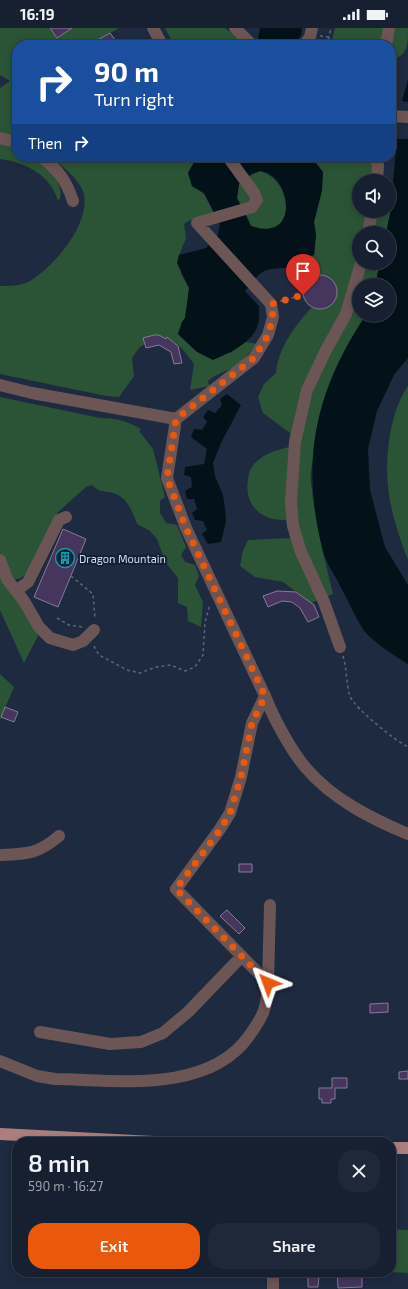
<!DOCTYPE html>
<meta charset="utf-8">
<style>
body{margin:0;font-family:"Exo 2",sans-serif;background:#1f2838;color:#f1f3f6;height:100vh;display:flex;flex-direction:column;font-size:15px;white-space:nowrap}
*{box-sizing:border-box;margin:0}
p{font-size:13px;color:#9ea3ab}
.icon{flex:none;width:22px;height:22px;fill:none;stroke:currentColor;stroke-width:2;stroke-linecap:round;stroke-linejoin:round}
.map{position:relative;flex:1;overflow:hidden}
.sheet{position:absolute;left:12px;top:1109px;width:384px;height:140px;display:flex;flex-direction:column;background:#162030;border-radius:16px;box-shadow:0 2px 10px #0003,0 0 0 1px #353e4c}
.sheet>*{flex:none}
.banner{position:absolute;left:12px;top:12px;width:384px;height:122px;border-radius:16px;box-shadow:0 2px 10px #0003,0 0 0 1px #353e4c;background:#1a4fa0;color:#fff;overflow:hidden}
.tools{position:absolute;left:352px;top:146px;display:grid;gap:8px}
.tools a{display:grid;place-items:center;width:44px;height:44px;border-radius:50%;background:#162030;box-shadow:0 2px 10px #0003,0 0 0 1px #353e4c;font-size:20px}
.pin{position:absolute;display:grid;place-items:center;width:34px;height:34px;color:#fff;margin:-41px -17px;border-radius:50% 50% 50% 0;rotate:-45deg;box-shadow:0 0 4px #0007}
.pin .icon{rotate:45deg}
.me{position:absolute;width:44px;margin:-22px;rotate:316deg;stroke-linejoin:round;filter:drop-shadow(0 0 3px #0008)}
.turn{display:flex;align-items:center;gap:14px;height:84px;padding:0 16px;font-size:18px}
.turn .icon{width:52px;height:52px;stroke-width:2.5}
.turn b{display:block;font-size:28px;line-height:34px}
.then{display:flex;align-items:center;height:38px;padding:0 16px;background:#0003;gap:8px;font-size:15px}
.round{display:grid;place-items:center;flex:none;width:42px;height:42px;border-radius:16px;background:#1f2838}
.head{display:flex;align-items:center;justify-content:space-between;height:68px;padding:0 16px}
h1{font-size:24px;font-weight:600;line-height:30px}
.button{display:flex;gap:8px;margin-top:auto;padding:8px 16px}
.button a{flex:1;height:46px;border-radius:16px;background:#ea580c;color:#fff;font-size:16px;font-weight:600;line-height:46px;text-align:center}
.button a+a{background:#1f2838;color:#f1f3f6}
.status{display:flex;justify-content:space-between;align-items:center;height:28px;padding:0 20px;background:#162030;direction:ltr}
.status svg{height:11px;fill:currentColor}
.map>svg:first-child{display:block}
.green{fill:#2b5436}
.water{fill:#031219;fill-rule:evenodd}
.building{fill:#46355d;stroke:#867b97}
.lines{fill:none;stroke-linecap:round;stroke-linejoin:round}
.path{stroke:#5b6679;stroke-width:1.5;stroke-dasharray:3 3;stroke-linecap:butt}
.minor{stroke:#6c5555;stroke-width:12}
.major{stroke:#ad7e7f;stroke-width:12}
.route{stroke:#ea580c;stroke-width:7;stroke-dasharray:0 12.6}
.labels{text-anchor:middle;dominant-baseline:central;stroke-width:4;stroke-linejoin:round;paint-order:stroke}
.poi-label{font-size:11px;fill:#d4ddeb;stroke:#142036;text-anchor:start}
</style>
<div class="status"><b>16:19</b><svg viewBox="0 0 49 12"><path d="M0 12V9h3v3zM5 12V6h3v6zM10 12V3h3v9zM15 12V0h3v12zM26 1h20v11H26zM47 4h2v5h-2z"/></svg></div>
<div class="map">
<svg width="408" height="1261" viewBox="0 0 408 1261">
<rect width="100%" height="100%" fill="#1e2a40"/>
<path class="green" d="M0 0H45L51 1 57 10 67 3 65 0H119L97 13 96 17H17V109L0 104V60L10 53 0 47Z
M165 0H225L246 17H174Z
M335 0H408C408 18 408 27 391 32V17H331Z
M0 114 17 119V129C22 129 31 127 36 129 47 133 68 163 58 173 51 147 25 134 0 131Z
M52 129H197L188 145 192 158 204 166 214 185 188 193 184 196 186 210 179 227 181 246 189 260 188 272 185 290 182 294 178 306 196 323 230 325 246 314 257 316C250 324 243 333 233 339 225 344 216 346 208 353L209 358 190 362 194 336C182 317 166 303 144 310L145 316 139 320 132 330 134 348 119 369 106 368 0 346V258C10 258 21 258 30 253 55 238 93 193 83 163 78 150 61 138 52 129Z
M311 129H372L376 138 388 153H359V183H389V173L390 186 386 205H359V235H380L375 257H359V287H366C337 330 317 376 313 428 312 437 310 446 311 455 315 492 324 530 333 566L311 575 283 554 255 549 240 538 243 523 248 512 292 510 286 492C262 493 244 478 248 452 249 443 252 436 260 431 268 424 278 422 289 419L290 405 263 385 258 369 264 356 276 345C278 320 295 298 311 280 323 281 330 280 336 268 338 241 315 250 298 245L296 234 314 227 316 207 314 194 323 144Z
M260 143C294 152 298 215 251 198L246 186 261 178 262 169 248 149Z
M242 154 253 173 241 177 237 170 239 156Z
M408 358V532C391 488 382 454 390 407 393 390 398 372 408 358Z
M0 369 100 390C115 390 128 393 141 401L139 403 153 421 165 469 160 473V485L166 495 177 497 186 519 181 527 185 534 195 537 199 548 195 557 203 574 201 599 188 593 187 579 178 575V550L166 535 157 511 150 503 137 496C131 481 127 467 109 464 101 463 98 463 92 457L86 459 58 484 29 542C11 565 5 539 0 524Z
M0 541 40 604 24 635 0 582Z
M0 646 14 659 0 692Z
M391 1201 408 1202V1245L391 1244Z"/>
<path class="water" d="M260 0H301L302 1 301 7 294 17H264L258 10Z
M408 52V74L402 73Z
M397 111H408V330L394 347 377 383 368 421 370 462 385 519 408 557V636C396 629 370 612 363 601 354 587 348 572 340 558 335 547 326 535 323 523 300 434 315 363 366 287H389V257H375L380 235H389V205H386L390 186Z
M197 129H311L323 144 322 163 314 194 316 207 314 227 296 234 288 240C262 240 261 243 245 263L259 278C259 283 260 291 258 296 254 314 228 326 213 332L197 324 178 306 182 294 185 290 189 260 177 235 179 227 206 220 218 207 220 196 204 165 192 158 188 145ZM260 143C263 144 267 144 269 146 292 158 297 214 251 198L237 170 239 156 251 146Z
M227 366 241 377 221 415 213 435 215 448 223 467 225 480 226 494 221 514 208 516 202 506 207 502 203 493 195 492 192 485 197 481 194 471H187L185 463 192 459 191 449 184 447 185 439 204 436 207 421 191 409 194 401 202 402 207 394 203 389 208 382 215 385 222 377 220 371Z"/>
<path class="building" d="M50 0H72L57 10Z
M110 5 116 13 109 17H89Z
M303 264a17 17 0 1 1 34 0a17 17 0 1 1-34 0Z
M154 307H159L166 311 167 309 178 318 182 335 174 336 171 324 159 317 146 320 143 310Z
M63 501 86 511 58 579 34 569Z
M277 563 296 564 314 577 319 589 308 594 300 580 292 574 282 573 268 579 263 568Z
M5 679 18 684 14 694 1 689Z
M239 836H252V844H239Z
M227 882 245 900 239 906 220 888Z
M388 975V984L370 985V976Z
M408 1043V1051H399V1044Z
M332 1050H347V1060H335V1071H331V1075H322V1071H319V1060H332Z
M337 1244 362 1245V1259L338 1260Z
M308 1247 319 1248 318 1259H308Z"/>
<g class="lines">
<path class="path" d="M320 8 329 9
M327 17 331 0
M280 273 303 267
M71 548 93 566 95 591
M57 590 69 597 82 599
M94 618 99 627 127 642 140 645 156 639 171 637 185 643 195 639 203 627 205 594 210 576
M343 628C347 641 346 656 350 668 354 680 397 714 408 719"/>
<path class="minor" d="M153 0 162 17
M235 0 252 17
M304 17 310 9 312 0
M386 17 389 0
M391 88 408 89
M0 110 17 114
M42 129C59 143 66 152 73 173
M375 129 378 137 377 153
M368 205 372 183
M0 357 32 365 176 391 254 330 268 307 273 289 271 276 197 195 252 179 257 172 254 165 228 129
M176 391 167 450 186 500 265 668C273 689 291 723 306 740 332 771 372 791 408 806
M0 532 7 551 24 573 39 599 50 610 73 617 83 613 94 602
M16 563 28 554 59 492 66 489
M340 619 324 574 301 524 293 498 291 474 295 414 307 362 326 322 346 286 361 235
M0 827C27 826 38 826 59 808
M268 955 270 877
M40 1004 110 1016 141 1014 163 1005 188 984 242 928
M0 1033 37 1048 55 1051C117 1052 208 1066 249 1008 264 987 267 980 268 955L176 861 220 801 230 785 241 749 252 695 265 668
M273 1261V1244"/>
<path class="major" d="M0 1106 154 1114
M391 1120H408"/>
</g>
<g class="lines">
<path class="route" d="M268 955 176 861 220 802 230 785 241 749 252 695 265 668 186 500 167 450 176 391 254 330 268 307 273 289 271 276 303 267"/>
</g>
<defs>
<g id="building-ring" transform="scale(1)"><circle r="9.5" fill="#142036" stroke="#0f9aa8" stroke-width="1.5"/><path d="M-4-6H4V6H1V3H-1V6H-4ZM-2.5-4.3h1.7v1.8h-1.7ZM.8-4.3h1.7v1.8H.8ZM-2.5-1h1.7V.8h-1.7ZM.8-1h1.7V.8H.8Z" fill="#0f9aa8"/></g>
</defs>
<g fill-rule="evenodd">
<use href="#building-ring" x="65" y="530"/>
</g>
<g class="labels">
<g class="poi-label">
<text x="79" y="530">Dragon Mountain</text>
</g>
</g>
</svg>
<div class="tools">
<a><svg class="icon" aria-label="sound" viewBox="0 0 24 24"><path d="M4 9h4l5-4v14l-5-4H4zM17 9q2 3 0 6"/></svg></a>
<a><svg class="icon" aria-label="search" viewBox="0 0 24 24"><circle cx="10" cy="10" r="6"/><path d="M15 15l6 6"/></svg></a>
<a><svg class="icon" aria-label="layers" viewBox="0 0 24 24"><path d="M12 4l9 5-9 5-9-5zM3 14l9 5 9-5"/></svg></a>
</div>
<div class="pin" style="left:303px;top:267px;background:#d93025"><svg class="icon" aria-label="arrive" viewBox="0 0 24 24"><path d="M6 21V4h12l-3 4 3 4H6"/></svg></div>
<svg class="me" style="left:268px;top:955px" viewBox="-20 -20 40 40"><path d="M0-17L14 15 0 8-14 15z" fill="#ea580c" stroke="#fff" stroke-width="4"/></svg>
<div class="banner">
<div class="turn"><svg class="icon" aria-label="right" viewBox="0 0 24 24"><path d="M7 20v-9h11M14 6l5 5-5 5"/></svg><div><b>90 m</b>Turn right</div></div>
<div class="then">Then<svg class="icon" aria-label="right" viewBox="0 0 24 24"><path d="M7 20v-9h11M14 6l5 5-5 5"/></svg></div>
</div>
<section class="sheet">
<div class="head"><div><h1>8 min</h1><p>590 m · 16:27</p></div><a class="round"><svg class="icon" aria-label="close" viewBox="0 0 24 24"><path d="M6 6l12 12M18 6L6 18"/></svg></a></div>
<div class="button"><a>Exit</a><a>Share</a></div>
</section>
</div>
